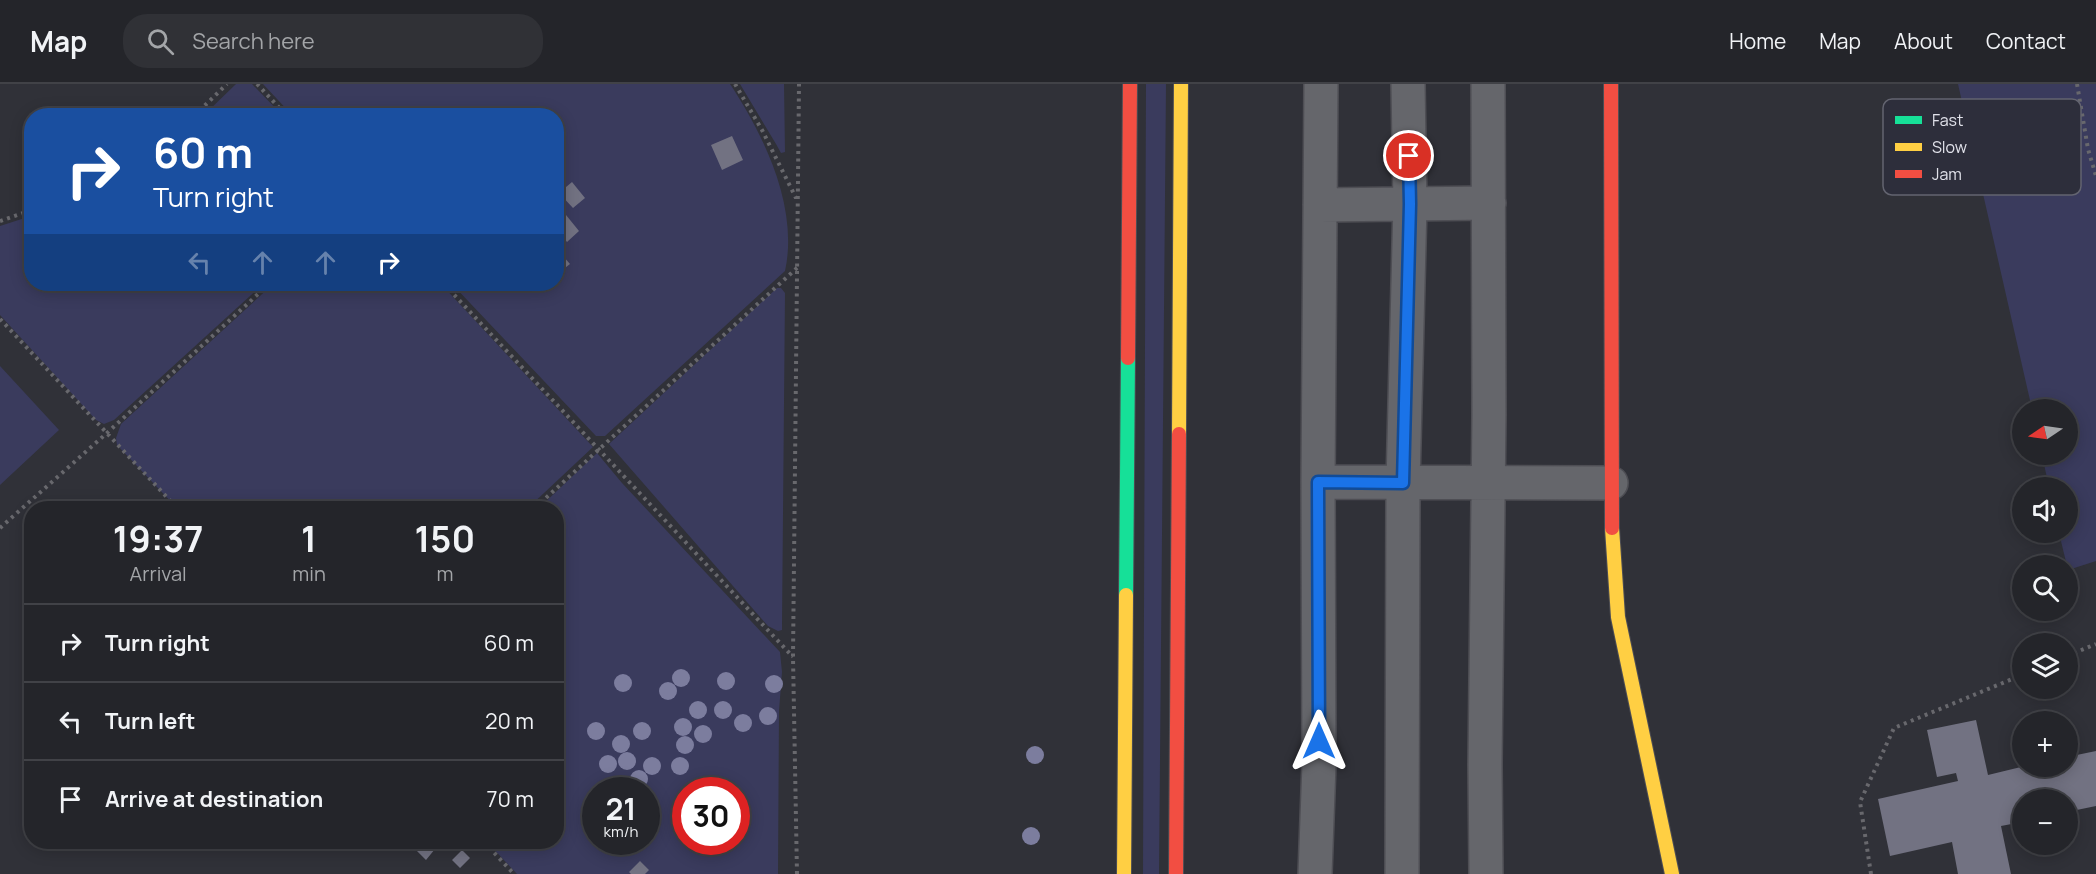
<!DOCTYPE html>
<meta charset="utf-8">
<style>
body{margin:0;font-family:Manrope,sans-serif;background:#303136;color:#f1f3f6;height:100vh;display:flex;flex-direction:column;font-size:22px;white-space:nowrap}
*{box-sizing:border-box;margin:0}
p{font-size:20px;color:#a3a5a8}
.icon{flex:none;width:33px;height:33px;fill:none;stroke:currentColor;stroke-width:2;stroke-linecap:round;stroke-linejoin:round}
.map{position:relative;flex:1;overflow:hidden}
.sheet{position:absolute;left:24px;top:417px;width:540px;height:348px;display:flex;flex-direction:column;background:#24252a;border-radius:24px;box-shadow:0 3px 15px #0003,0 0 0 2px #414247}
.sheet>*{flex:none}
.banner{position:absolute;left:24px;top:24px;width:540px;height:183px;border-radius:24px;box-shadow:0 3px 15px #0003,0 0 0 2px #414247;background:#1a4fa0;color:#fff;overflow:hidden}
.needle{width:39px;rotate:257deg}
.buttons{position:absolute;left:2012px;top:315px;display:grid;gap:12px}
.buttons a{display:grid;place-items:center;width:66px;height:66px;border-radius:50%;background:#24252a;box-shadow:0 3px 15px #0003,0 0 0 2px #414247;font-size:30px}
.speed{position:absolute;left:582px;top:693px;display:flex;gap:12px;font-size:30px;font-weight:700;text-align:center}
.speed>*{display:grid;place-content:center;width:78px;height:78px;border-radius:50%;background:#24252a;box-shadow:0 3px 15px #0003,0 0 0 2px #414247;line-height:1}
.speed small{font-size:15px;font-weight:400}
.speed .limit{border:9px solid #d22;background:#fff;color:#111}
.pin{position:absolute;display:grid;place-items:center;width:51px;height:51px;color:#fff;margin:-26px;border:3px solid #fff;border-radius:50%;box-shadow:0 2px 6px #0007}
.me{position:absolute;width:66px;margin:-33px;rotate:0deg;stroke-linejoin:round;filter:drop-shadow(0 0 4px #0008)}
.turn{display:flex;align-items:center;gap:21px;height:126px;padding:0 30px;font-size:27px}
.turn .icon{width:78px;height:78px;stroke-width:2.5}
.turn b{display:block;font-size:42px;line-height:51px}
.lanes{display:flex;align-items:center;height:57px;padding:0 30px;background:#0003;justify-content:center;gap:30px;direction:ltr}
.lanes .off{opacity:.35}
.eta{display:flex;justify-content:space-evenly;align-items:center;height:102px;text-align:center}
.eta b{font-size:36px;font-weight:700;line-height:42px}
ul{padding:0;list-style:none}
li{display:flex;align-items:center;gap:18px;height:78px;padding:0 30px;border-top:2px solid #414247}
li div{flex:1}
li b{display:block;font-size:22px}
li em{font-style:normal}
header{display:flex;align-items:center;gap:36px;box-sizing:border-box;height:84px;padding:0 30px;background:#24252a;border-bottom:2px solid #414247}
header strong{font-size:28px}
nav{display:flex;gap:33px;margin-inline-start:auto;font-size:21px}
.search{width:420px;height:54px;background:#303136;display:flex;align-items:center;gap:15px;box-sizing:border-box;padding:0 21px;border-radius:24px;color:#a3a5a8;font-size:22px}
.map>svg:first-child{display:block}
.green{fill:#3a3b5d;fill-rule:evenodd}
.building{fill:#727282}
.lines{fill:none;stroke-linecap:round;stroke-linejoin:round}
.street-casing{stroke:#4e4e54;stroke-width:36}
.fast-casing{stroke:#4e4e54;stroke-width:16}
.slow-casing{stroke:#4e4e54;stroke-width:16}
.jam-casing{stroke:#4e4e54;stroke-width:16}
.path{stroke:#68686d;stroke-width:4;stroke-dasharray:3 4.5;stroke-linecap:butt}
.street{stroke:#65666b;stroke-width:33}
.fast{stroke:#16e098;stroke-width:14}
.slow{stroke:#ffcf43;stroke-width:14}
.jam{stroke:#f24e42;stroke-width:14}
.tree{fill:#7c7d9e}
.route-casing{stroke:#114b97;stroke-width:15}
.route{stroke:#1a73e8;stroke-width:10}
.key{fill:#2d2e3b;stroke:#636470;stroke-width:1.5}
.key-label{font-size:16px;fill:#e1e2ea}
</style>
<header>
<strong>Map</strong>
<div class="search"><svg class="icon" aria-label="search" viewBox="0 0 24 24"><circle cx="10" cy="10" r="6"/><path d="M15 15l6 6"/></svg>Search here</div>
<nav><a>Home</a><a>Map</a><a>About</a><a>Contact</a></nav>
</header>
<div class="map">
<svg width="2096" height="790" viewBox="0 0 2096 790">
<rect width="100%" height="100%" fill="#303138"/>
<path class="green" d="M236 0H252L282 31H204Z
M263 0H730C764 51 799 124 785 187L605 352H596L452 200H556V32L292 31Z
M740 0H784L785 68 781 69 776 60Z
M1146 0H1166L1159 790H1143Z
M1958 0H2096V477L2068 486 2059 449 2067 448V404L2049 403 2042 371 2067 370V326L2032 325Z
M31 132 32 200H263L114 336 104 340 96 336 0 231V142Z
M273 200H441L593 363 528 424H177L117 361 116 354 121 340Z
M777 204H781L785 209 782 541V546L778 547 768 542 609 360Z
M0 282 59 346 0 401Z
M597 369 622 399 780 568 782 588 779 627 778 790H517L487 758H556V424H539ZM596 706H646V758H596ZM686 706H736V758H686Z"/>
<path class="building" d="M732 52 743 76 722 86 711 61Z
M572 98 585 114 573 124 559 109Z
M566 131 579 147 567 158 556 145V139Z
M556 164 570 180 556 191Z
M1976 636 1988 691 2025 682H2067V673L2096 667V722L2067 728V716H2022V738L2001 742 2011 790H1958L1952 758 1890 772 1878 715 1958 697 1956 689 1937 693 1927 646Z
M427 758 435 765 426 776 417 767Z
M462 766 470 774 460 784 452 776Z
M640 777 649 786 645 790H631L629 788Z"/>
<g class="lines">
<g class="street-casing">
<path id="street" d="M1320 121 1489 119
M1318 398 1611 399
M1315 790 1319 680 1318 398 1321 0
M1402 790 1403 399 1410 120 1408 0
M1486 790 1485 681 1489 331 1488 0"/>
</g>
<g class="fast-casing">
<path id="fast" d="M1126 511 1128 274"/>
</g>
<g class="slow-casing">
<path id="slow" d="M1179 350 1181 0
M1612 444 1618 533 1672 790
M1124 790 1126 511"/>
</g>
<g class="jam-casing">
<path id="jam" d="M1611 0 1612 444
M1128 274 1130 0
M1176 790 1179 350"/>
</g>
<path class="path" d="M257 0 287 32
M735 0 762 46 796 114
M2077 0 2088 65 2096 92
M194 32 227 0
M0 137 32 126
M444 200 793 573
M0 235 177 424
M535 424 798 183
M0 444 107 349 269 200
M2067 572 2096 560
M484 758 514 790
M797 790 793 573 799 0
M1871 790 1860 718 1894 644 2022 591"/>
<use href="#street" class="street"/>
<use href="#fast" class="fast"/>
<use href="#slow" class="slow"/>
<use href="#jam" class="jam"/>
</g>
<g class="tree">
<circle cx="681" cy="594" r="9"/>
<circle cx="726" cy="597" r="9"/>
<circle cx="623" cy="599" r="9"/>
<circle cx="774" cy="600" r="9"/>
<circle cx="668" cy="607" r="9"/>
<circle cx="698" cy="626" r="9"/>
<circle cx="723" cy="626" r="9"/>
<circle cx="768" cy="632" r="9"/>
<circle cx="743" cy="639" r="9"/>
<circle cx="683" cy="643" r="9"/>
<circle cx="596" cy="647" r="9"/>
<circle cx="642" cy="647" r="9"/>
<circle cx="703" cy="650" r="9"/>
<circle cx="621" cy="660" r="9"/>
<circle cx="685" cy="661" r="9"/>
<circle cx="1035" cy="671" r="9"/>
<circle cx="627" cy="677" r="9"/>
<circle cx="608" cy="680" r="9"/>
<circle cx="652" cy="682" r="9"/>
<circle cx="680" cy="682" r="9"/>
<circle cx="639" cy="695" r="9"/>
<circle cx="1031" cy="752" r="9"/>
</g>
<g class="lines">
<g class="route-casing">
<path id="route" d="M1319 657 1318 398 1403 399 1410 120 1409 72"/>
</g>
<use href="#route" class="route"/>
</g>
<rect x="1883" y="15" width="198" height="96" rx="9" class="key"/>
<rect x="1895" y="32" width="27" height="8" fill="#16e098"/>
<rect x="1895" y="59" width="27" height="8" fill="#ffcf43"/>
<rect x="1895" y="86" width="27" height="8" fill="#f24e42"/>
<g class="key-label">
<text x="1932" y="42">Fast</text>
<text x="1932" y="69">Slow</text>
<text x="1932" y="96">Jam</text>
</g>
</svg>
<div class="buttons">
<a><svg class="needle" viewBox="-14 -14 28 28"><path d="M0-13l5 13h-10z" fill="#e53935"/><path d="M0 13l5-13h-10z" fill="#a3a5a8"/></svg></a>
<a><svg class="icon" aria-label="sound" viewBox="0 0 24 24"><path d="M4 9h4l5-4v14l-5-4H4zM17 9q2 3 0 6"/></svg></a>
<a><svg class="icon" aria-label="search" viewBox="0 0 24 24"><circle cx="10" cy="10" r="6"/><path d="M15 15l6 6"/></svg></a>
<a><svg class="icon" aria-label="layers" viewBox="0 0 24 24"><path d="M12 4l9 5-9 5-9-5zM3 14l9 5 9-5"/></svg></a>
<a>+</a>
<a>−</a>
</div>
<div class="speed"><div>21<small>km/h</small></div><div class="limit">30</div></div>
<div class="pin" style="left:1409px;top:72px;background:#d93025"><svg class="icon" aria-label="arrive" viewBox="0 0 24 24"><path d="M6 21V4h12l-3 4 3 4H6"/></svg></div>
<svg class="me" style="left:1319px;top:657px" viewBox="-20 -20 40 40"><path d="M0-17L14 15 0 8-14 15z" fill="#1a73e8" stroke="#fff" stroke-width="4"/></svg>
<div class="banner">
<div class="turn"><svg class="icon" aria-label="right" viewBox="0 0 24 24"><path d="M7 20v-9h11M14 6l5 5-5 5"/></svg><div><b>60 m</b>Turn right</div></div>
<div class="lanes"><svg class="icon off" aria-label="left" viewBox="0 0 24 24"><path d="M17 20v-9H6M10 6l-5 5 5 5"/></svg><svg class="icon off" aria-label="ahead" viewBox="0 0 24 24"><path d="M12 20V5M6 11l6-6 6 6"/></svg><svg class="icon off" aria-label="ahead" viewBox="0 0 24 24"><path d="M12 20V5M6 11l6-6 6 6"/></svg><svg class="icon" aria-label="right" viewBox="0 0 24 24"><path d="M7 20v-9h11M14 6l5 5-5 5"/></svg></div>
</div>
<section class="sheet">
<div class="eta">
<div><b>19:37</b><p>Arrival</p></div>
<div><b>1</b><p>min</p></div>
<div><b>150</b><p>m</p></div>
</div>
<ul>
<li><svg class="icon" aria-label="right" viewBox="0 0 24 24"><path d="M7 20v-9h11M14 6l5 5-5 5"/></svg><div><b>Turn right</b></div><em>60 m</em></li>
<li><svg class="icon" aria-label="left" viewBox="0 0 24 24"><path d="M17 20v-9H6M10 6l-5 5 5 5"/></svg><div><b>Turn left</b></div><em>20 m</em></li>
<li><svg class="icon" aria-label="arrive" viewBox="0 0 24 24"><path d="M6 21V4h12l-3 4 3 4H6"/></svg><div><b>Arrive at destination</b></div><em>70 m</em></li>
</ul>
</section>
</div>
